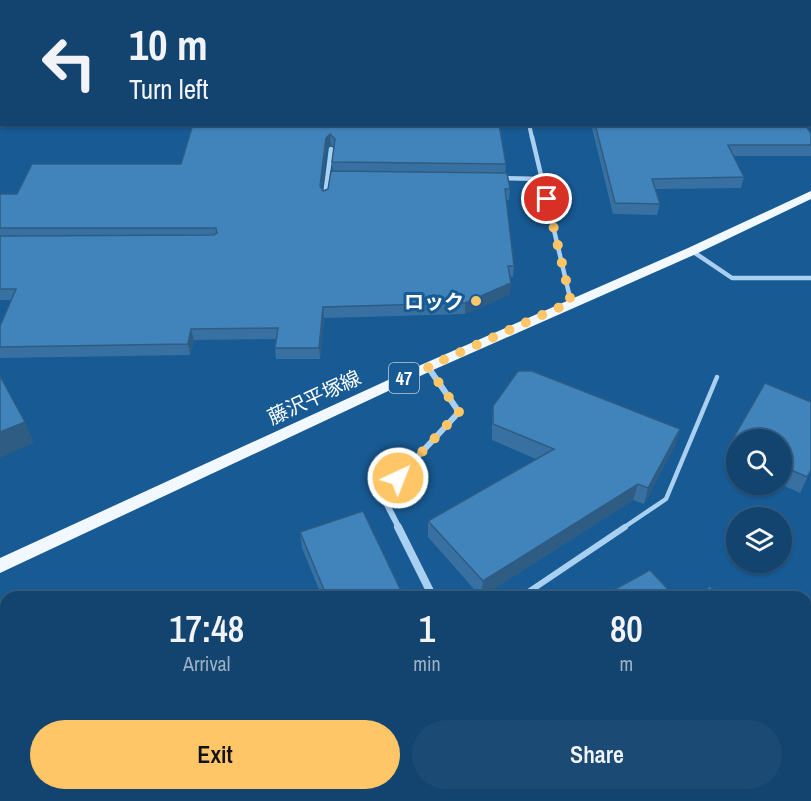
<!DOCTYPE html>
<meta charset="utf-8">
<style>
body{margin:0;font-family:"Archivo Narrow","Noto Sans JP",sans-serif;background:#1b4b74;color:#f1f3f6;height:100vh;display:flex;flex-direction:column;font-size:22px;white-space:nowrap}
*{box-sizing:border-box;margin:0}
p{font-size:20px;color:#9cb0c3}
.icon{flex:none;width:33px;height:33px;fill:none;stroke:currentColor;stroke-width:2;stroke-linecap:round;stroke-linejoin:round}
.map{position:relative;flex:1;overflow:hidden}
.side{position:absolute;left:0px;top:591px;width:812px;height:210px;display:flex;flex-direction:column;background:#12446f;border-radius:18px 18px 0 0;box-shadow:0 2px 4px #0004,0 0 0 2px #315c82}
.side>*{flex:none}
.guide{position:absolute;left:0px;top:0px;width:812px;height:126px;box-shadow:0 2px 4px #0004,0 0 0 2px #315c82;background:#12446f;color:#f1f3f6;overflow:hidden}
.fabs{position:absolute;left:726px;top:429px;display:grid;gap:12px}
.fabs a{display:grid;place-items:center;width:66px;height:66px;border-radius:50%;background:#12446f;box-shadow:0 2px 4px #0004,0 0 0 2px #315c82;font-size:30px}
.pin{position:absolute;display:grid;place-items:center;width:51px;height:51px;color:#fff;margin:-26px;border:3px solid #fff;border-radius:50%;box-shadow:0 2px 6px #0007}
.me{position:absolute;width:66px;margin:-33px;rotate:43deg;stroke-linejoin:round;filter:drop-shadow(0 0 4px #0008)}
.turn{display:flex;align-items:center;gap:21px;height:126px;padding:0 30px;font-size:27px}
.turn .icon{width:78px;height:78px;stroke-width:2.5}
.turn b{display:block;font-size:42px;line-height:51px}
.eta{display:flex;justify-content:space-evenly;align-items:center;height:102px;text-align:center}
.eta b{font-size:36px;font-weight:600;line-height:42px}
.cta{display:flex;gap:12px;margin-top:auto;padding:12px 30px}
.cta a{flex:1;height:69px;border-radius:36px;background:#ffc668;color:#111;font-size:24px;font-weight:600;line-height:69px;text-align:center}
.cta a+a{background:#1b4b74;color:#f1f3f6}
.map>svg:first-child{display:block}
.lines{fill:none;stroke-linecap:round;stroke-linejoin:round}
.primary-tunnel{stroke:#3b73a4;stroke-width:10;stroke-dasharray:10 4.5;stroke-linecap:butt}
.service-far1{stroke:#a9d0f0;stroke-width:4.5}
.service{stroke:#a9d0f0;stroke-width:6}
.minor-far3{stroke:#a9d0f0;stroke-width:4}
.minor-far2{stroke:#a9d0f0;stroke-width:4.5}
.minor-far1{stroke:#a9d0f0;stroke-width:6}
.minor{stroke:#a9d0f0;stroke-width:8}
.primary{fill:#f2f8ff;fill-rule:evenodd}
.wall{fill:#3871a1;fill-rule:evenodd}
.shaded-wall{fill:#2e5c83}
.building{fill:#4183bb;stroke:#2e5c83;stroke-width:1.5}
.route{stroke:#ffc668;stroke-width:10;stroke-dasharray:0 18}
.poi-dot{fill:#ffc668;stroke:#185a94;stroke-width:2}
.labels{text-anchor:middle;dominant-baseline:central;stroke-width:6;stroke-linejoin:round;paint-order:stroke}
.shield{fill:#185a94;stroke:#bacedf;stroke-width:1.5}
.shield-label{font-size:18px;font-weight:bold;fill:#fff}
.poi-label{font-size:20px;font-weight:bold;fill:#fff;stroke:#185a94;text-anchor:end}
.street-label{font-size:20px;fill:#fff;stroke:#185a94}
</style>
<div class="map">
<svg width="811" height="801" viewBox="0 0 811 801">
<rect width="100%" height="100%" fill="#185a94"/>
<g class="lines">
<path class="primary-tunnel" d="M720 0 727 2"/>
<path class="service-far1" d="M623 528 666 499 717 377"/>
<path class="service" d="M521 597 625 527"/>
<path class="minor-far3" d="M0 115 2 112
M529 124 532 138"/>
<path class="minor-far2" d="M532 137 571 302
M501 178 542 179
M325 196 331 149
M692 251 732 278H811"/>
<path class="minor-far1" d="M399 528 382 495 459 412 428 367"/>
<path class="minor" d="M398 527 433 597
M0 777 6 775
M542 795 545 801"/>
<path class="primary" d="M623 0H636L638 2H624Z
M810 35H811V41H810Z
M811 191V199L696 254 433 370 0 573V558L423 364 688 248Z"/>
</g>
<path class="wall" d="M0 0H231L230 2H2V75H0Z
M810 43H811V127H807L811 134V156H734L744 177 741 188 655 189 660 204 657 215 613 214 591 124H810Z
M193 124H499L506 164 505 173 510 189 509 200H506L514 266 513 277H510V294L465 314 324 318 320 359H276L275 348 276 339 194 340 190 355 0 358V326L11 300H0V194H17L181 164ZM331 145 334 147 332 162 333 171 328 189 323 191 322 189 327 148Z
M765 383 811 402V470L800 493 780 484H782V440H736V465L724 460 730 444Z
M493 406 680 429 675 445 644 504 633 500 481 597 428 537V521L536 459 492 440V422Z
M300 532 404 597H322L302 548Z
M418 795H506L509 801H420Z
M633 795H644L636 800Z
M756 795H806L811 801H761Z"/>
<path class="shaded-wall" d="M330 134 331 145 327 148 321 197 320 186 326 138Z
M511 283 510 294 465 314V303Z
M323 307 324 318 320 359 319 348Z
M191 329 194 340 190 355 188 344Z
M25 422 34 443 0 458V432Z
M680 429 675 445 644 504 648 488Z
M638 484 633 500 481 597 483 581Z
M3 666 6 671V703L0 727V676Z
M638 795H644L636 800Z"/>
<path class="building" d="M0 0H224L223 2H2V65H0Z
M250 0H493L492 2H246Z
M810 43H811V117H810Z
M193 124H499L506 164 332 162 335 139 330 134 326 138 320 186 323 191 328 189 331 171 507 173 510 189H505L514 266H508L511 283 465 303 323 307 319 348H275L278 328 191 329 188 344 0 347V326L16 289H0V236L213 235 217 233 216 228H0V194H17L32 164H181Z
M595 124H805L811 134V145H728L744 177 652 179 660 204 615 203Z
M518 371H532L680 429 648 488 638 484 483 581 428 521 554 449 493 424V406Z
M0 376 25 422 0 432Z
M765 383 811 402V470L807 477 782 466V440H736V447L730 444Z
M363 511 404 597H327L300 532Z
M650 570 675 597H601Z
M709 586 722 597H703Z
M0 666H3L0 676Z
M806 736 811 742V801H778L773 795H806Z
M262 795H295L297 801H245Z
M423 795H506L509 801H426Z"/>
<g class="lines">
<path class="route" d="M398 478 459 412 428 367 571 302 547 199"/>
</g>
<circle class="poi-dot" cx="476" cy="301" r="6"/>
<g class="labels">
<rect class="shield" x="389" y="363" width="30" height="30" rx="4.5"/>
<g class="shield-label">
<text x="404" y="378">47</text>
</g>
<g class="poi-label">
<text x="464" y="301">ロック</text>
</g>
<g class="street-label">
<text transform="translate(314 397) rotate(-25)">藤沢平塚線</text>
</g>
</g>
</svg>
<div class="fabs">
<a><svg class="icon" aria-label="search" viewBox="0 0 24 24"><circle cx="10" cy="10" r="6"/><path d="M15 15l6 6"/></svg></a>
<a><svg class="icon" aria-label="layers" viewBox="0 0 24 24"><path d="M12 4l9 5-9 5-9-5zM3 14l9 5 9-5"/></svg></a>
</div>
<div class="pin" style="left:547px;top:199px;background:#d93025"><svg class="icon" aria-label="arrive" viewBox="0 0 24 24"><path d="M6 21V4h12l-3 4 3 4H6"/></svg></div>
<svg class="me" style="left:398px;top:478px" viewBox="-20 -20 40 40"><circle r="17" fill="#ffc668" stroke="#fff" stroke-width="3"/><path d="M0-11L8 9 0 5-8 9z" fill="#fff"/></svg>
<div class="guide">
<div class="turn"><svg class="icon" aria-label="left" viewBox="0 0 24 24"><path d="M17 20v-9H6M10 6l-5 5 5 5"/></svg><div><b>10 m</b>Turn left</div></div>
</div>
<section class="side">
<div class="eta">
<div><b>17:48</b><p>Arrival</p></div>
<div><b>1</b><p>min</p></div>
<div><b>80</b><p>m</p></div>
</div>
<div class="cta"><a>Exit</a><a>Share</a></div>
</section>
</div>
